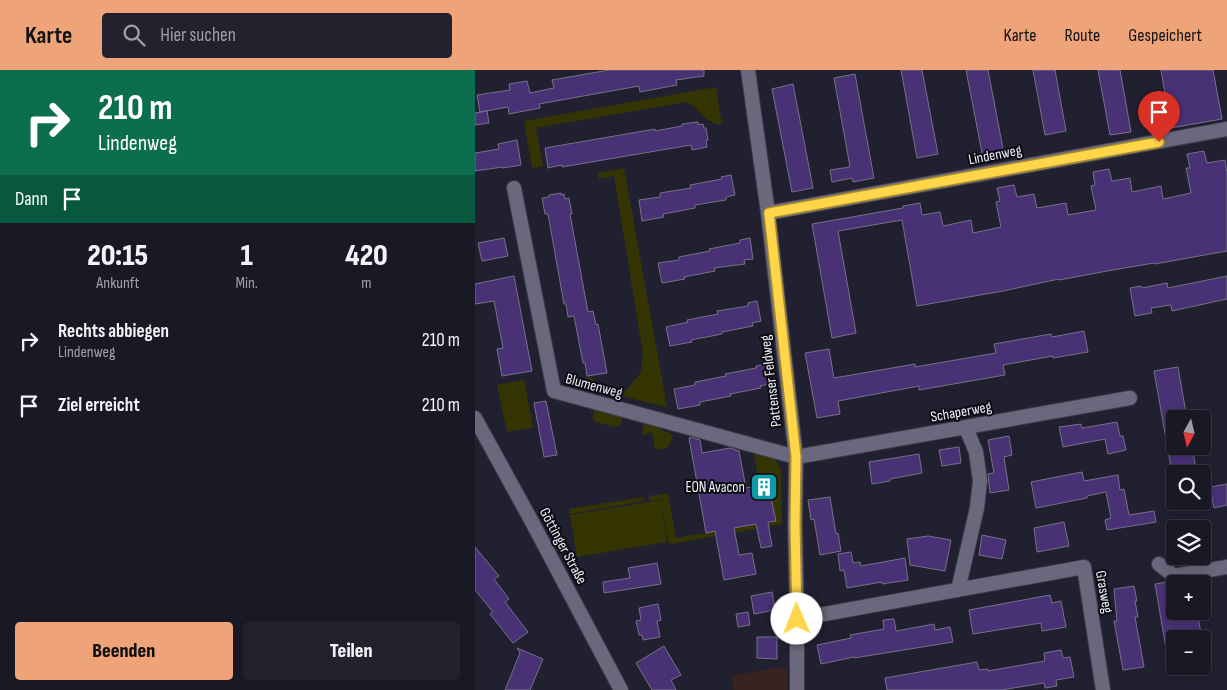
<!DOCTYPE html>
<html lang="de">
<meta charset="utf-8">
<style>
body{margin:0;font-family:"Sofia Sans Condensed",sans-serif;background:#22212d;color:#f1f3f6;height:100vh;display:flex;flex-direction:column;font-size:19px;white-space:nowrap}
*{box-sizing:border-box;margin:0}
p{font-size:16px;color:#9fa0a7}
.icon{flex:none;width:28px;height:28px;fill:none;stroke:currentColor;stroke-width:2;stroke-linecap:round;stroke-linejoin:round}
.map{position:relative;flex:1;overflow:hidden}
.sheet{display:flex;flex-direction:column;background:#191825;width:475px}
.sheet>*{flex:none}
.banner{background:#0b6e4f;color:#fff;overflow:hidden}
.needle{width:32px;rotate:188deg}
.controls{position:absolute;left:691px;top:340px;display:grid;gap:10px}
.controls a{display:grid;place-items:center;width:45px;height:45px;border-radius:5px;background:#191825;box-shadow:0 2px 8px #0003,0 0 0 1px #373742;font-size:25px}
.pin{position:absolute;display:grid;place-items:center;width:42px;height:42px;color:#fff;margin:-51px -21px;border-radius:50% 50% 50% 0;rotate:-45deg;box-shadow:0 0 5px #0007}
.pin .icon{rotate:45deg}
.me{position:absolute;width:55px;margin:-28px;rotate:359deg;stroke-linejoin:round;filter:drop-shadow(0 0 4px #0008)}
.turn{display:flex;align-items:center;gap:18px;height:105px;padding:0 15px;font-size:22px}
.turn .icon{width:65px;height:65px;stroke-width:2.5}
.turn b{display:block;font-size:35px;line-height:42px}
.then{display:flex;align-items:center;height:48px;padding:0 15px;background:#0003;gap:10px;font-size:19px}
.eta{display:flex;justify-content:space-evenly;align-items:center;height:85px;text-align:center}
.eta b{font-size:30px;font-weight:800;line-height:35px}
.button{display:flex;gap:10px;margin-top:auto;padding:10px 15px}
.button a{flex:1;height:58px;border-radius:5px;background:#efa378;color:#111;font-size:20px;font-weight:800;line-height:58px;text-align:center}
.button a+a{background:#22212d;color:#f1f3f6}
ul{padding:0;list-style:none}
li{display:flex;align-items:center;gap:15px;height:65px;padding:0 15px}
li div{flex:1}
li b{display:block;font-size:19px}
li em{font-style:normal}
header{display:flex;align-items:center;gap:30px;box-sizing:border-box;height:70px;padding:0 25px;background:#efa378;color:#111}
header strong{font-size:24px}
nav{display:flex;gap:28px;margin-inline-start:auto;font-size:18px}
.search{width:350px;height:45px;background:#22212d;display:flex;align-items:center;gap:12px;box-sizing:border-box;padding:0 18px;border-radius:5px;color:#9fa0a7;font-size:19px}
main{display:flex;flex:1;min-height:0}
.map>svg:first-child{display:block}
.education{fill:#372422}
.green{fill:#343503}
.building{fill:#493176;stroke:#767185}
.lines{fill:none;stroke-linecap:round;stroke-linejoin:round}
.minor-casing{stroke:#3d3c4a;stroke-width:16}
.minor{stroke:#69687c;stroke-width:14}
.route-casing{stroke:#a68a30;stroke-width:12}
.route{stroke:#ffd54a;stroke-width:9}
.labels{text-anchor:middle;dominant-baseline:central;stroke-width:4;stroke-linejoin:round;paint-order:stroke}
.street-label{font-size:15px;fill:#f0f0fb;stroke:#0b0b12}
.poi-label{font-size:15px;fill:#f0f0fb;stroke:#0b0b12;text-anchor:end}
</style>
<header>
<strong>Karte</strong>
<div class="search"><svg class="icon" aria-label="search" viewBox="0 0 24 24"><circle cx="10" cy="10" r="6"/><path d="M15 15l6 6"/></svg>Hier suchen</div>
<nav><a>Karte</a><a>Route</a><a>Gespeichert</a></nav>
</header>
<main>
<section class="sheet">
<div class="banner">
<div class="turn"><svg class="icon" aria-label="right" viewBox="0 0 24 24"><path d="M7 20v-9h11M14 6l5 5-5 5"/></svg><div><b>210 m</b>Lindenweg</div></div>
<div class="then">Dann<svg class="icon" aria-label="arrive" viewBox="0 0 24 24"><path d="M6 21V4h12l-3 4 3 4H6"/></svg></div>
</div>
<div class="eta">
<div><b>20:15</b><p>Ankunft</p></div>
<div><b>1</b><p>Min.</p></div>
<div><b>420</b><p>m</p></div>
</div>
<ul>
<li><svg class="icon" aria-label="right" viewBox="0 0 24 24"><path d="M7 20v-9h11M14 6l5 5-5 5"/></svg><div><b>Rechts abbiegen</b><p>Lindenweg</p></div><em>210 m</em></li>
<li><svg class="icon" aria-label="arrive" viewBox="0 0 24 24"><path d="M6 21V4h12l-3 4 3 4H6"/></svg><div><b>Ziel erreicht</b></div><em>210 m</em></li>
</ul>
<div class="button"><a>Beenden</a><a>Teilen</a></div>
</section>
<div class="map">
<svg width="752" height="620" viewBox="0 0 752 620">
<rect width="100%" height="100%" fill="#212031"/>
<path class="education" d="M312 596V620H259L256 606Z"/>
<path class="green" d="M241 17 247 55C227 52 228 41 212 32L61 58 68 96 57 98 49 51Z
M149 98 192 337 113 318 111 308 116 307 125 317 151 321 166 302 168 284 139 106 124 109 123 103Z
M49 310 58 358 32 362 22 315Z
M125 338 145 344 147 351 145 355 140 357 120 352 118 347 119 341Z
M169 350 185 354V358L189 362H194L197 366C195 378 193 379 180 379L177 362 167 365Z
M278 381C292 385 298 385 306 398L307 454 196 474 193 471 185 429 175 431 174 426 193 423 201 468 300 451 294 414 285 415Z
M168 427 169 431 95 444 94 439Z
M185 430 192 472 102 487 95 445Z"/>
<path class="building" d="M134 0H229V6L201 10 202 15 165 22 164 16 64 34 65 38 34 44 33 37 5 42 2 25 35 20 34 14 52 11 55 23 79 18 77 10Z
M426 0H447L463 84 442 88Z
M491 0H513L529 84 508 88Z
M558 0H580L591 61 570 65Z
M623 0H645L656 62 635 65Z
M686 0H738L747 49 696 58Z
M380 4 399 108 378 112 377 108 357 112 355 100 375 97 359 8Z
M318 14 338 118 317 122 297 19Z
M12 41 14 53 0 55V43Z
M223 52V55L228 54 229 58H231L233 70H231L232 77 217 80 216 75 87 97V95L73 98 70 78 180 59V61L207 56V54Z
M42 70 46 95 28 98V97L0 101V83L24 79 23 74Z
M729 81 732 93 750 90 752 103V181L680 194 679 193 632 201 584 210V209L528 221 442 236 427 150 363 161 381 263 357 268 337 154 428 138V136L445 133 447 145 465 142 468 156 496 150 498 163 526 157 521 132 525 131 522 118 539 115 542 127 559 124 562 138 591 133 593 145 621 140 616 116 620 115 618 102 634 99 637 111 655 108 657 122 686 116 688 129 716 123 711 98H715L712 84Z
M256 105 260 125 251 127V130L220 135V138L188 144 189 147 167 151 164 130 185 127V123L216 118 215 115 247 109 246 107Z
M86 123V125L89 124 90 129 94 128 97 144H95L97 155 113 242 118 241 121 255 123 254 132 303 112 306 110 293H108L99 246 93 247 91 234H89L73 144H70L67 128 74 127V125Z
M29 168 33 186 7 191 3 173Z
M275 168 278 189 269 190 270 194 239 198 240 201 209 207 210 209 187 213 183 193 204 190V187L235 181 234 179 265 173V170Z
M39 206 57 301 27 306 22 279 28 278 19 231 0 234V214Z
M752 206V229L697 241 696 235 676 238 677 243 660 246 655 218 666 216 667 218 692 213 693 218Z
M282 231 286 251 277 253 278 256 247 262V264L216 270 217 272 195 276 191 257 213 252 212 250 243 244 242 241 273 236V233Z
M609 261 613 282 578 288V286L528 295 530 305 444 320V316L363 331 365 344 342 348 330 283 354 279 359 308 440 294V297L521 283 519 274 576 264 577 267Z
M290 294 294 314 285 316 286 318 255 324 256 326 225 332V335L203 339 199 319 220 315V312L251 306 250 304 281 298V296Z
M703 297 712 349H700V376H717L721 399 697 403 679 301Z
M71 331 82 385 69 387 59 333Z
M642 352 645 366H648L651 380 633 384 630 369 588 377 584 357 606 354 607 358Z
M534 366 537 385 529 387 534 420 515 423 513 404 519 403 513 370Z
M216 367 225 370 227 383 255 378 264 381 271 418 293 414 301 451 293 452 297 476 286 478 281 454 259 458 264 485 277 483 281 504 249 510 240 461 231 463 214 368Z
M484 377 486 393 467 396 464 380Z
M444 384 447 403 415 409V411L397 414 394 392Z
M607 402 609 411 643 405 645 420 649 419 654 445 679 441 681 452 632 460 630 450 636 448 631 422 612 426V428L561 438 556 412Z
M752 414V435L739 438 735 417Z
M355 427 361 464 363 463 366 481 345 485 339 449 336 450 333 430Z
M589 452 594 476 562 482 559 458Z
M507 465 531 470 527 489 504 485Z
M453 466 476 470 470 501 435 495 432 469Z
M0 477 24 506 19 509 34 529 30 532 53 562 38 573 15 544 18 542 0 520Z
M376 482 378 493 385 492 386 496 430 488 433 510 407 514V512L372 518 369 500 365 501 363 484Z
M182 493 186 514 129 523 128 512 155 508 153 498Z
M692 512 697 541H722L727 569H700V596H694L680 514Z
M659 516 662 531H660L663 547H660L669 597 648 600 639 551H642L639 519Z
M297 522 300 540 279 544 276 526Z
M575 525 577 533 586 531 591 557 567 561 566 553 498 564 494 540Z
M183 534 186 550 182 551 185 567 168 570 167 565H164L161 551 166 550 164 538Z
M273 542 275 555 263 557 261 544Z
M419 549 421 561 459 554 460 560 475 557 478 572 379 588V587L346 594 342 575 376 568 375 565 409 559 408 550Z
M282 567H302V589L282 588Z
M189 576 206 605 196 610 201 620H177L161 593Z
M42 578 68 589 55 620H30L45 583Z
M586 580 588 588 595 587 599 607 581 610 582 616 570 618 569 613 526 620H412L410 608 502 592 504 600 513 599V601L570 591 569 583Z"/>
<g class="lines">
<g class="minor-casing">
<path id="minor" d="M273 0 293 143 321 387 320 455 322 549V620
M39 118 79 321 321 387 655 328
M293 143 752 59
M0 348 57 452 146 620
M684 494 699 506 752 497
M483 520 502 438 505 411 501 382 491 358
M322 549 609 497 628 620"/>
</g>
<use href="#minor" class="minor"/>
</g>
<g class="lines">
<g class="route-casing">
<path id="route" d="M322 549 320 455 321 387 294 143 684 72"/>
</g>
<use href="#route" class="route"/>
</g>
<defs>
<g id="building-square" transform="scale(1.4375)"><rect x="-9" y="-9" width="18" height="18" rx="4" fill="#0f9aa8" stroke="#0b0b12"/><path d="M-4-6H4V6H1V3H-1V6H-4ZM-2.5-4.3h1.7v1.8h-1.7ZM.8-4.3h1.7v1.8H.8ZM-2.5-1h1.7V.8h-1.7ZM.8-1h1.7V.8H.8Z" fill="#fff"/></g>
</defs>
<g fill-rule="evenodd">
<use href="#building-square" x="289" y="417"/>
</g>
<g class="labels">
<g class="street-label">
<text transform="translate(520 85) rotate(-11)">Lindenweg</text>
<text transform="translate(296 311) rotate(-97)">Pattenser Feldweg</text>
<text transform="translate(119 316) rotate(15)">Blumenweg</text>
<text transform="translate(486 342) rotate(-10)">Schaperweg</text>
<text transform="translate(88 476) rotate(62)">Göttinger Straße</text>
<text transform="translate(629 522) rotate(80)">Grasweg</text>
</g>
<g class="poi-label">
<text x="270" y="417">EON Avacon</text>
</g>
</g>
</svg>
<div class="controls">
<a><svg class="needle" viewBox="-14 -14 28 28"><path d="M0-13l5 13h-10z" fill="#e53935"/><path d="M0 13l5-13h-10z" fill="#9fa0a7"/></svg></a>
<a><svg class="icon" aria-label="search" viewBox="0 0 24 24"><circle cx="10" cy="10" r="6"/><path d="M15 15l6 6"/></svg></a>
<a><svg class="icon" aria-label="layers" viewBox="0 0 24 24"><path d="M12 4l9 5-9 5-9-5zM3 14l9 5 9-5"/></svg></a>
<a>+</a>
<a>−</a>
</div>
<div class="pin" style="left:684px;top:72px;background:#d93025"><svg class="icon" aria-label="arrive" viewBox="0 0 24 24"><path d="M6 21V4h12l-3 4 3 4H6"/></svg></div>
<svg class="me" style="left:322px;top:549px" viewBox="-20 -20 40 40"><circle r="19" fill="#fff"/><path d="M0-13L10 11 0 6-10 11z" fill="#ffd54a"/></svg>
</div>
</main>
